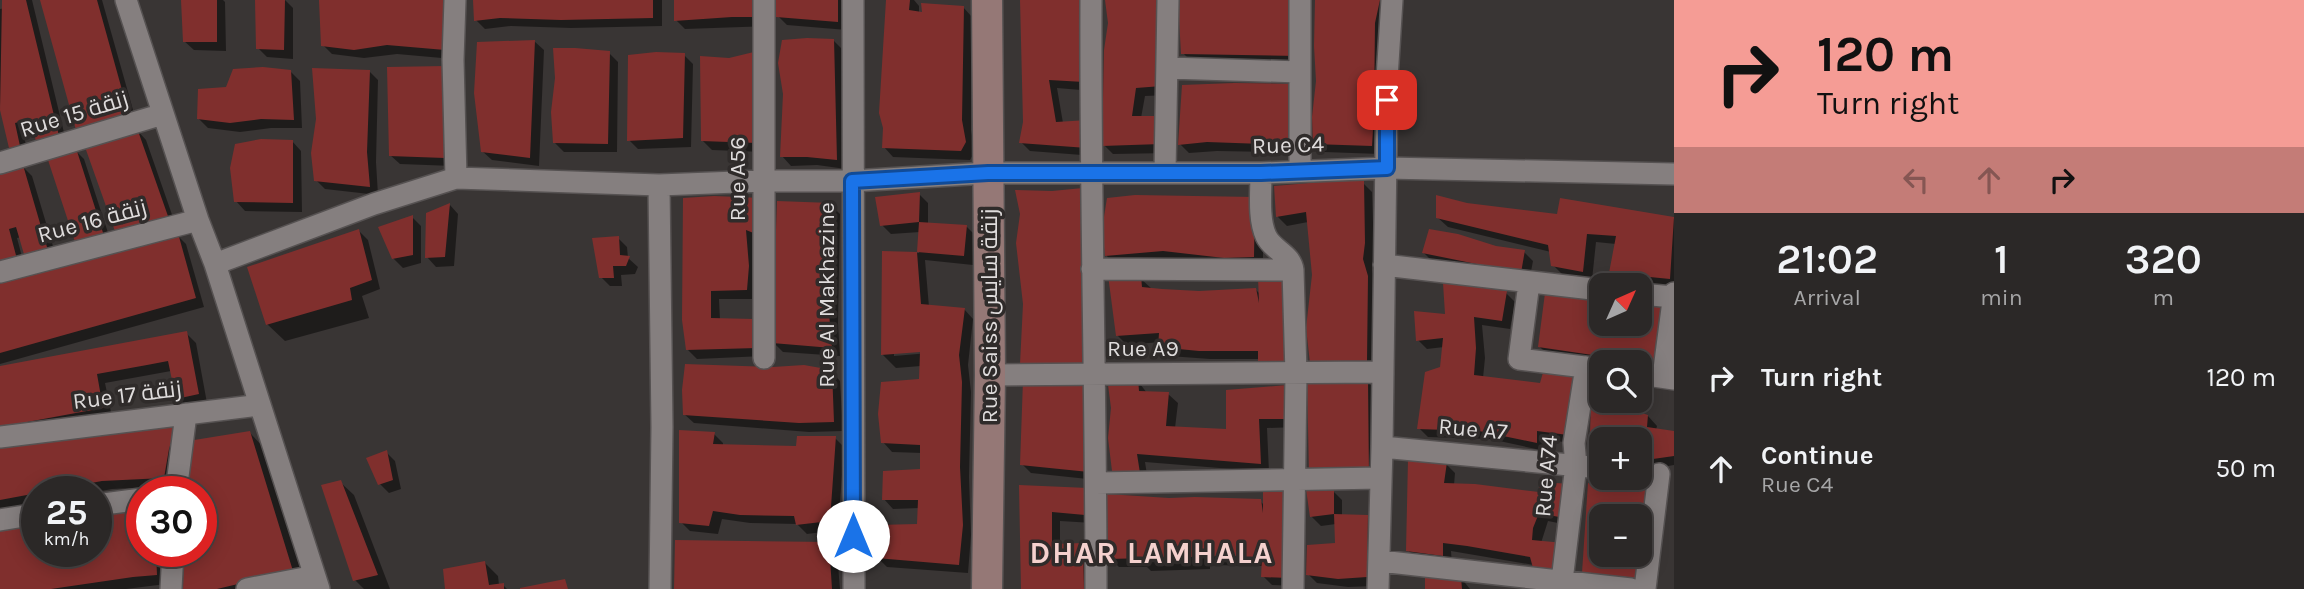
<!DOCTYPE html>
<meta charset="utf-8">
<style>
body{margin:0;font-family:Karla,Cairo,sans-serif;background:#33302f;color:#f1f3f6;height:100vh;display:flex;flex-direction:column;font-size:26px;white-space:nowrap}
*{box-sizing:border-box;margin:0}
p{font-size:23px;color:#a6a6a7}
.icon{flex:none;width:38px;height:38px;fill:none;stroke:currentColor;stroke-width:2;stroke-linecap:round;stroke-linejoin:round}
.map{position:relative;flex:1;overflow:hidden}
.side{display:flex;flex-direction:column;background:#2b2827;width:630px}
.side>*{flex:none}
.top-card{background:#f59c95;color:#111;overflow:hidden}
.needle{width:46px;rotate:45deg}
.fabs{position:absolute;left:1589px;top:273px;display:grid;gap:14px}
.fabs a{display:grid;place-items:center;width:63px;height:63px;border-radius:14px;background:#2b2827;box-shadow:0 4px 18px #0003,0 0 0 2px #474444;font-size:35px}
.speed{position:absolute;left:21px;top:476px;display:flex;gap:14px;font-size:35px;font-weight:700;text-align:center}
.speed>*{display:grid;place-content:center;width:91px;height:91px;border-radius:50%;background:#2b2827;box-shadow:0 4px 18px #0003,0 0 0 2px #474444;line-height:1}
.speed small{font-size:18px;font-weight:400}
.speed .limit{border:10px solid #d22;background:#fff;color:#111}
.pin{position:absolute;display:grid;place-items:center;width:60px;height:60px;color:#fff;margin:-30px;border-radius:14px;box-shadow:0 4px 10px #0006}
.me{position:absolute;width:77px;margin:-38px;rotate:0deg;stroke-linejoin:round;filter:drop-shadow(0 0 5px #0008)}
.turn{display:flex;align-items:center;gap:24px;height:147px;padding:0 28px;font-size:32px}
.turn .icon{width:91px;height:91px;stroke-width:2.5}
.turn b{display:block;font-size:49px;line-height:60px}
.lanes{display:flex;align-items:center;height:66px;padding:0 28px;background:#0003;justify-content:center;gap:35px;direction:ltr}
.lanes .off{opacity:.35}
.eta{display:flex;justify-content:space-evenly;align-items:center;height:119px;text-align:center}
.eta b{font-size:42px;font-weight:600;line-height:49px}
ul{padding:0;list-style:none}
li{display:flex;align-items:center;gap:21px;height:91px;padding:0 28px}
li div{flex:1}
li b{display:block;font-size:26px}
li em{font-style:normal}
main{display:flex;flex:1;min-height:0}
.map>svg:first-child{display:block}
.shadow{fill:#0007;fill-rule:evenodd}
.building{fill:#802f2d}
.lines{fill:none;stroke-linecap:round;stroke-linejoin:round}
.street-casing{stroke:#565252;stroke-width:24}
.secondary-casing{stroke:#565252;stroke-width:33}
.street{stroke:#857f7f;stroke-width:21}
.secondary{stroke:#957876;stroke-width:30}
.route-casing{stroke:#114b97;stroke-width:18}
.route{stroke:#1a73e8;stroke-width:12}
.labels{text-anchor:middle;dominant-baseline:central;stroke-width:7;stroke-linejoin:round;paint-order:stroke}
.street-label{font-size:23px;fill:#dfdcdc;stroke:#2f2b2a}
.district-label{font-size:30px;font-weight:bold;letter-spacing:2px;fill:#f5d1ce;stroke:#2f2b2a}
</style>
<main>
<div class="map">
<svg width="1674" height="589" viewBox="0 0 1674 589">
<rect width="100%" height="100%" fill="#393534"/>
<path class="shadow" d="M4 0H32L67 145 35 129 23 132 28 154 20 156 11 147 0 102V9L6 8Z
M42 0H102L137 124 87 138Z
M183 0H223L225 2 226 51 194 50 184 41Z
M257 0H285L293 8V59L267 57 258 48Z
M320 0 457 6 453 59 397 54 364 58 332 54 323 45Z
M475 0H662V26L571 28 511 26 485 29 476 20Z
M676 0H769L768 26 685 29 676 20Z
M777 0H846L847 30 787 25 778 16Z
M887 0H914L919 6V13L963 7 972 17 971 130 975 151 970 160 893 157 884 147Z
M1022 0 1093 91 1057 88 1063 123 1095 156 1030 151 1021 142 1025 122Z
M1107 0 1170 95 1145 96 1141 118 1170 153 1113 154 1104 145 1109 23Z
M1186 0 1306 65 1192 62 1183 53Z
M1317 0H1388L1380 154 1324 152 1315 143 1318 81Z
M534 41 544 50 539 166 492 160 482 151Z
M834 41 843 50 846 169 817 165 791 166 782 156 784 94Z
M609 53 618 62 617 152H564L555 143 557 78Z
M684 55 693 64 691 147 638 149 629 140Z
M729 59 765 152 712 150 702 140Z
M445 68 453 166 400 164 390 155Z
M290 71 300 81 302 128H271L240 132 208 128 198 118 227 88Z
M369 71 378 80 376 162 378 195 325 189 316 180 317 119Z
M1295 85 1304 150 1274 152 1217 151 1189 153 1180 144Z
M137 130 146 140 177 229 129 247Z
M292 141 301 151 302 212 245 211 236 201Z
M75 150 84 159 113 248 88 256Z
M23 167 32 176 58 263 21 237 17 238 25 268 0 275V173Z
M1363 183 1372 192 1374 253 1372 270 1376 286V371L1321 372 1308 222 1287 226 1278 217 1276 188Z
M919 194 928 203V225L967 227 976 236 973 265 925 260 929 307 964 309 973 319 968 365 971 392 969 477 971 535 968 573 887 567 878 558 919 526 920 508 893 509 884 499 922 470V453L892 452 883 442 921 381V366L896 368 882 354 883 253H919L920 232 891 234 882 225ZM928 350 929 353 894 356V352Z
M685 200H761L756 299H719L720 320 766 356 697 359 688 350Z
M1561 200 1674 219V287L1620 282 1611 273 1616 244 1596 242 1592 280 1562 274 1553 265 1551 252 1448 227 1438 218 1467 205 1558 216Z
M450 205 458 214 454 266 436 267 427 257Z
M831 205 840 214 838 323 840 356 783 352 774 343Z
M1263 208V265H1115L1106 255Z
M412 217 421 226V263L403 268 393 258Z
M359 231 368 240 380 289 362 296 369 318 285 341 267 324Z
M177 235 186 244 204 307 0 364V284Z
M618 238 627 247 628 258 638 267 635 274 621 275 622 286H610L601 277Z
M1495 248 1524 252 1533 261 1529 282 1433 262 1424 253Z
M1284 276 1293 374 1260 359H1210L1169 356 1159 347 1160 342 1127 345 1117 335 1140 278 1152 289 1199 293 1256 290 1260 294Z
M1506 293 1515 302 1510 329 1482 325 1485 358 1483 378 1541 385 1573 376 1582 385 1576 444 1545 439V451L1490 439 1428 437 1419 428 1442 368 1444 347 1427 349 1418 340 1447 316Z
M1547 295 1601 302V324H1640V307L1669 310 1668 376 1640 371V362H1601L1549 356 1540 347Z
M186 333 196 343 207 403 186 407 177 398 171 371 105 383 112 417 3 436 0 368Z
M831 371 840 381 843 431 809 432 694 423 684 414Z
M1594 378 1601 379V401H1630L1629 411 1648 416 1657 426 1656 430 1674 433V465L1657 468 1648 459 1647 455 1640 453V439H1601V442L1592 433Z
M1137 380 1147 393 1168 394 1178 403 1175 428 1228 430 1286 387 1297 427 1267 428 1269 472 1145 462 1148 481 1123 480 1114 470 1112 408Z
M1024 381 1097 480 1031 473 1022 464Z
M1368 382 1377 391V485H1347Z
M178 422 173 486 112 489 96 492H37V505L0 511V448L45 445Z
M250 433 267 451 309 589H185Z
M714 434 723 443V446L797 448 835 438 844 447 838 530 807 534 797 524 750 523 722 519 718 534 690 531 681 522Z
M386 452 395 461 401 489 389 493 380 484Z
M1446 464 1455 473 1454 485 1541 494 1573 526 1548 521 1534 565 1451 551 1452 565 1417 560 1408 550Z
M340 482 354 495 390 589H364L355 580Z
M1590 485 1646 491 1655 500 1644 587 1593 582ZM1601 516H1640V555H1601Z
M1021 487 1087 490 1093 523 1060 521V545H1082L1091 554 1092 589H1022Z
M1333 491 1342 500V516L1367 517 1376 526 1375 586 1348 587 1317 583 1308 574 1337 545 1336 524 1321 526 1311 516Z
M1169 500 1260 501 1264 505 1297 586 1272 585 1263 576V566L1210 565V569L1151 571 1147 567H1119L1110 558Z
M828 544 837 553 840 589H676Z
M37 551H163L166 584 126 589H0Z
M484 562 498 576 499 585H503L507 589H446Z
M1461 578 1470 589H1427Z"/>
<path class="building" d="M2 0H26L59 136 36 142 31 119 15 123 20 146 9 148 0 110Z
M40 0H97L129 115 76 130Z
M181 0H217V42H183Z
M255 0H285L284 50 256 49Z
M319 0H448L443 26 445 50 387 45 354 50 321 46Z
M473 0H653V18L561 20 500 18 474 21Z
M674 0H760L759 17H732L674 21Z
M775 0H838V22L776 17Z
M886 0H910L909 10 922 12 921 3 964 6 962 120 966 142 961 151 882 148 883 128 879 113Z
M1020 0H1085L1084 82 1049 80 1056 122 1088 120 1087 148 1019 143 1023 122Z
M1105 0H1163L1162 86 1136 88 1132 116H1161V144L1102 146 1104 50 1108 23Z
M1178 0H1299L1298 56 1181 54Z
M1315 0H1380L1375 23 1374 114 1372 146 1313 144 1312 117 1316 81 1314 46Z
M807 38 834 39 837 160 807 157H780L783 94 778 63 782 40Z
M535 40 530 158 481 152 474 93 477 42Z
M553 48H575L610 51 608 144 553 143 551 112 555 78Z
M758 51 757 143 701 141 700 56 729 58Z
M656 52 685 53 683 138 627 141 628 55Z
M446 66 445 158 389 156 387 67Z
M263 67 291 70 294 120 261 119 230 123 197 119 198 89 226 87 233 69Z
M312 68 370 70 367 152 370 187 314 181 311 153 316 119Z
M1234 83 1296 84V142L1263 144 1207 142 1178 145 1182 85Z
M137 128 169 219 117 237 85 147Z
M261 139 293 140V203L234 202 230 168 235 144Z
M76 148 105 239 77 248 47 157Z
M23 165 49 254 26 261 16 227 9 229 17 259 0 263V172Z
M1333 181H1364L1365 243 1363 259 1368 276 1367 362 1310 363 1306 328 1312 275 1306 212 1276 217 1274 186Z
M1083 188 1088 367 1020 364 1023 304 1016 243 1020 214 1015 190 1052 191Z
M920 192 919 222 967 225 964 256 917 252 919 222 880 226 875 197Z
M1135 195 1255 197 1254 257 1224 258 1163 251 1105 256 1102 229 1107 198Z
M1436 195 1467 203 1557 214 1560 198 1674 217 1670 279 1609 273 1616 236 1587 234 1583 272 1551 266 1548 245 1436 218Z
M714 196 762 198 761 236 746 230 749 266 747 290 711 291V318L754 319 757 348 686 350 682 320 683 198Z
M777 201 832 203 829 313 832 348 772 343Z
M450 203 445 257 425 258 426 213Z
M413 215V255L392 259 378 227Z
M359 229 372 280 350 288 352 300 266 325 247 267Z
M1429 229 1458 234 1496 246 1525 250 1521 273 1422 253Z
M178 233 196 298 0 353V282Z
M619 236 620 255 630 256 626 266H613L614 278H599L592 238Z
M882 251 917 252 921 304 965 308 959 355 962 382 960 467 963 525 959 565 876 558 877 525 917 524 918 500H882L883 471 920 469V445L881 443 878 414 881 382 919 379 920 352 881 355Z
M1284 274V365L1258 367V351H1199L1158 347 1159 333 1116 336 1108 275 1141 276 1142 287 1162 289 1199 291 1256 288 1259 303 1258 277Z
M1443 283 1507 291 1502 321 1474 317 1476 348 1474 375 1540 383 1544 369 1574 374 1568 435 1537 431V443L1479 431 1417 429 1425 372 1440 367 1443 338 1416 341 1414 311 1445 314Z
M1545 293 1601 299V324H1640V304L1669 309 1659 368 1640 362 1538 347Z
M187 331 199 394 176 399 168 361 147 365 97 374 103 408 0 427V366Z
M685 364 773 367 804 365 832 370 834 422 799 423 683 415 682 390Z
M1592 376 1601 378V401H1621L1620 406 1648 415 1647 427 1674 431V456L1646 460 1645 448 1640 447V439H1612L1590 433Z
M1107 377 1138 378 1139 391 1169 392 1166 426 1226 429V390L1287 385 1288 419H1259L1261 464 1137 454 1140 473 1112 471 1108 438 1111 408Z
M1085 379 1089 472 1020 465 1023 380Z
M1307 380H1368L1369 477 1309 473Z
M178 420 169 449 164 478 102 481 0 500V447L22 443H45Z
M679 430 715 432 713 444 796 446 797 436H836L830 521 796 525 794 516 740 515 713 511 709 526 679 523Z
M250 431 293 571 217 589H183L184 551H201V492H186L188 441Z
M387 450 393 480 378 485 366 458Z
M1408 459 1447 462 1444 483 1475 484 1539 492V482L1572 484 1564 518 1539 513 1533 528 1532 540 1564 543 1561 575 1533 568 1530 557 1467 546 1443 543V556L1406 551Z
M341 480 378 575 353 581 321 485Z
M1588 483 1646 489 1641 543 1640 516H1601V555H1640L1635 579 1582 573Z
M1019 485 1088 488 1085 515 1052 512V544L1083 543 1084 589H1021Z
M1263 488H1288L1289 578 1261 577 1262 558 1229 556 1108 559 1107 494 1169 498 1195 497 1261 499 1263 513Z
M1306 489H1334V514L1310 517Z
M142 510V551H156L157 575 133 577 51 589H0V528L37 522V551H96V516Z
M1334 514 1368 515 1367 577 1338 579 1306 575 1307 545 1335 543Z
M675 540 829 542 832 589H674Z
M485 561 489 585 504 583V589H445L443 569Z
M1425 573 1461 577 1462 589H1425Z
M565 579 568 589H520V588Z"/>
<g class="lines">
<g class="street-casing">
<path id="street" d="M126 0 198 220 215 264 319 589
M455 0 453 60 456 178
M853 0 854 589
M1091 0C1090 196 1096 393 1096 589
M1168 68 1300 72
M0 163 163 114
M1300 171V0
M1165 172 1168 0
M1261 173C1261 192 1258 219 1266 236 1272 250 1291 254 1293 270L1296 374 1293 589
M659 185 662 427 660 589
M215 264 374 204 456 178 659 185 763 181H852L988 173H1261L1387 168 1674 174
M1384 265 1601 290
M1092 269 1293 270
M0 272 198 220
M1529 283 1519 359 1601 369
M1640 294 1674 297
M764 358V0
M1640 374 1674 379
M990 375 1383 372
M1663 377 1674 293
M0 437 260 405
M1382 447 1601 468
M1096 483 1380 478
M176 492 186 414
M96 505 142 499
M0 520 37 514
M1380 561 1631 589
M171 589 173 551
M247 589 315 576
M1378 589 1382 447 1387 78 1392 0
M1561 589 1576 465 1574 443 1586 367
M1645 589 1659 474"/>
</g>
<g class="secondary-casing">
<path id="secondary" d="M987 0 990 375 987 589"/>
</g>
<use href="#street" class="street"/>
<use href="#secondary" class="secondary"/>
</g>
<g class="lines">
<g class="route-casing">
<path id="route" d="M853 536 852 181 988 173H1261L1387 168V100"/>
</g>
<use href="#route" class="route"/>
</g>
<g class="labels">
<g class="street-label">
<text transform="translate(74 114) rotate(-17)">Rue 15 زنقة</text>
<text transform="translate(1288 145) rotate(-2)">Rue C4</text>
<text transform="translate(737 179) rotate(-90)">Rue A56</text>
<text transform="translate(92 221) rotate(-15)">Rue 16 زنقة</text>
<text transform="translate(826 295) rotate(-90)">Rue Al Makhazine</text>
<text transform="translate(989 316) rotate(-90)">Rue Saiss زنقة سايس</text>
<text x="1143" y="348">Rue A9</text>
<text transform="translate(127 395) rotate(-7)">Rue 17 زنقة</text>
<text transform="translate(1473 429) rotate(5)">Rue A7</text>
<text transform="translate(1546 476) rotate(-85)">Rue A74</text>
</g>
<g class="district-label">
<text x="1152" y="553">DHAR LAMHALA</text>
</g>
</g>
</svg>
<div class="fabs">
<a><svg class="needle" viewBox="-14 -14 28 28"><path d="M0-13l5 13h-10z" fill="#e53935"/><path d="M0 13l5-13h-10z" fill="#a6a6a7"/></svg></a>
<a><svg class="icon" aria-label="search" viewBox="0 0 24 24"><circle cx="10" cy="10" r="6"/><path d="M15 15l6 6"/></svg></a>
<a>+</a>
<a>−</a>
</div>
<div class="speed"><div>25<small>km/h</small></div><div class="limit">30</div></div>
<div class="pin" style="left:1387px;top:100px;background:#d93025"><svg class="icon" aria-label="arrive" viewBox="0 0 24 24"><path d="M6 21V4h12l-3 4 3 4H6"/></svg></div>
<svg class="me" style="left:853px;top:536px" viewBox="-20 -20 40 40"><circle r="19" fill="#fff"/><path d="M0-13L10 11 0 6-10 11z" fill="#1a73e8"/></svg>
</div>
<section class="side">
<div class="top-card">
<div class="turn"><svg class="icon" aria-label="right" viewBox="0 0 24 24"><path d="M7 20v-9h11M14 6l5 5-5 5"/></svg><div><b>120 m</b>Turn right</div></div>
<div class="lanes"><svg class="icon off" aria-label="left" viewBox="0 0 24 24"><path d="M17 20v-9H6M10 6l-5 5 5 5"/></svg><svg class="icon off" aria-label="ahead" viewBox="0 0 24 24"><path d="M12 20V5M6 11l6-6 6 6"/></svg><svg class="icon" aria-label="right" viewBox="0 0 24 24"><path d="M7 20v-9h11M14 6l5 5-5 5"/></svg></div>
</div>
<div class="eta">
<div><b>21:02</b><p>Arrival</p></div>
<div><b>1</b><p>min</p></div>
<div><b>320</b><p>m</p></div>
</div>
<ul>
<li><svg class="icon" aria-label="right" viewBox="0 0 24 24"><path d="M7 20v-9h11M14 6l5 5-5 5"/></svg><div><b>Turn right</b></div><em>120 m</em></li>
<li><svg class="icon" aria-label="ahead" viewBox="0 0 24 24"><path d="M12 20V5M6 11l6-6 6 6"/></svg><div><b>Continue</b><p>Rue C4</p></div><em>50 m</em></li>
</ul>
</section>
</main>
